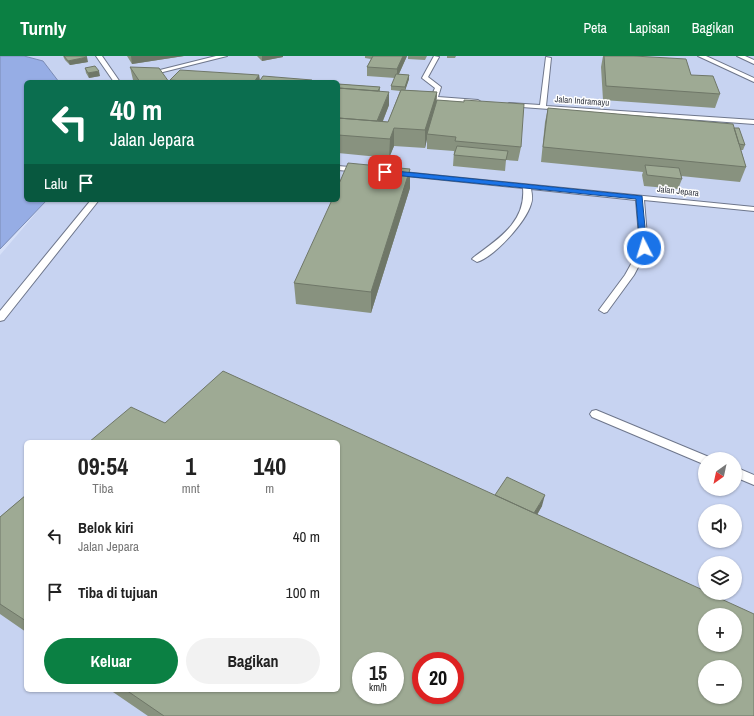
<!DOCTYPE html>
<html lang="id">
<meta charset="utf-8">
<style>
body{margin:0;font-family:"Archivo Narrow",sans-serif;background:#f2f2f2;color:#222;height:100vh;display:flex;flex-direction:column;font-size:15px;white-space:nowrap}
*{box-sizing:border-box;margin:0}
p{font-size:13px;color:#767676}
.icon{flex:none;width:22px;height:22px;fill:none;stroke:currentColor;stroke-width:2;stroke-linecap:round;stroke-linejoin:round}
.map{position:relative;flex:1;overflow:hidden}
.drawer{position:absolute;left:24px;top:384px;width:316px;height:252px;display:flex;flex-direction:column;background:#fff;border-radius:6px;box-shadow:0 1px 3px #0004}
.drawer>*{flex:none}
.guide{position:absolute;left:24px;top:24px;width:316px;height:122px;border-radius:6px;box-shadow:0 1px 3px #0004;background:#0b6e4f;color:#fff;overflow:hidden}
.needle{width:26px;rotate:213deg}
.fabs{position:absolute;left:698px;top:396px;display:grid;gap:8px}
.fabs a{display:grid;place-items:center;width:44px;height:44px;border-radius:50%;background:#fff;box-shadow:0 1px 3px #0004;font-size:20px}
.speed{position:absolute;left:352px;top:596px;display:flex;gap:8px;font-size:20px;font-weight:700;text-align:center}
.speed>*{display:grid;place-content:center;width:52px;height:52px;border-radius:50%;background:#fff;box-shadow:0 1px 3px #0004;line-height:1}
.speed small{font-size:10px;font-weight:400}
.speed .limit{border:6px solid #d22;background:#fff;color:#111}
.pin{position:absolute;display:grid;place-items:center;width:34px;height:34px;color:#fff;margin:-17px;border-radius:8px;box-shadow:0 2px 6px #0006}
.me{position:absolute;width:44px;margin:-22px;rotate:355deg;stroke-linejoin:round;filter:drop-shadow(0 0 3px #0008)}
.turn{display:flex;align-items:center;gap:14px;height:84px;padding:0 20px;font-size:18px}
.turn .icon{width:52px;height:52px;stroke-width:2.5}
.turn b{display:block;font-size:28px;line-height:34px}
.then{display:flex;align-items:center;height:38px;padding:0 20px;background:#0003;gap:8px;font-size:15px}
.eta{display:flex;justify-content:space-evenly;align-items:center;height:68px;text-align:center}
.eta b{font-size:24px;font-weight:800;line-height:28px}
.button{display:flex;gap:8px;margin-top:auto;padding:8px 20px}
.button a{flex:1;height:46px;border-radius:24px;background:#0b8043;color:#fff;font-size:16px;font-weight:800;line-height:46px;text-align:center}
.button a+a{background:#f2f2f2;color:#222}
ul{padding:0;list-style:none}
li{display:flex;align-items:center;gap:12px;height:56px;padding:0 20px}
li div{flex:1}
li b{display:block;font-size:15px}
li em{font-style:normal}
header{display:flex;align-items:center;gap:24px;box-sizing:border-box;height:56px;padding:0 20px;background:#0b8043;color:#fff}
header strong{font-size:19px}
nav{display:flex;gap:22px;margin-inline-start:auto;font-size:14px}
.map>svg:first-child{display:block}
.built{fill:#c7d3f1;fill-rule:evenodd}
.water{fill:#96ade5;stroke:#7a8bb5}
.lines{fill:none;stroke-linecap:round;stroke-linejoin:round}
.service-casing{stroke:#6e768b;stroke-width:2}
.service{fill:#fff;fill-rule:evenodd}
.wall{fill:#88927f}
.shaded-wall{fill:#6f7768}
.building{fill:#9eaa94;stroke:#6f7768;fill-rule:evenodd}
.route{fill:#1a73e8;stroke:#114b97}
.labels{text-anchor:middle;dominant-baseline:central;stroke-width:3;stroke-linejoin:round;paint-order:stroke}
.far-street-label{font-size:9px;fill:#383c46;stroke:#fff}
</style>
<header>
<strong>Turnly</strong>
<nav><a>Peta</a><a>Lapisan</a><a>Bagikan</a></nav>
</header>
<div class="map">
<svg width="754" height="660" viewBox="0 0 754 660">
<rect width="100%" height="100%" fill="#d6e0f8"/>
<path class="built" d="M24 0H754V660H0V199L47 144H338V26H59L43 5ZM26 386H338V634H26ZM705 403H735V433H705ZM705 455H735V485H705ZM705 507H735V537H705ZM705 559H735V589H705ZM361 605H395V639H361ZM421 605H455V639H421ZM705 611H735V641H705Z"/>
<path class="water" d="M0 0H24L43 5 59 26H26V144H47L0 193Z"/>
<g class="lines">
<g class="service-casing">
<path id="service" d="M96 0H102L120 26H114Z
M216 0H227L155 18 152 16Z
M434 0 439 1 428 21 441 31 438 41 478 44 481 46 480 47 419 43 418 42 421 40 431 41 435 32 422 22Z
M698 0H706L754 22V26Z
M737 0H745L754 4V8Z
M546 1 551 2 546 50 754 64V68L507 50 506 49 509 47 540 49Z
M338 110 361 112 365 114 361 116 338 114Z
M393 115 754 151V155L644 144 648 192 634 219 607 256 604 257 599 254 625 219 640 192 636 144 531 133C532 138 533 143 531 148 526 166 494 201 477 206L472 203 474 201C498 183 526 166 523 132L396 119 392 117Z
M91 144H99L4 264 0 265V255Z
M596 354 709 401 711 403H705V409L701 407 592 361 590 358 592 355Z
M735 411 754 419V429L735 421Z"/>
</g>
<use href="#service" class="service"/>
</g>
<path class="wall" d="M63 0 88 6 70 9 65 4Z
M127 0H184L132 8Z
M257 0H283V1L262 5Z
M365 0H407L399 18 409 19V23L405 34 437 36 436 50 521 91 518 105 506 104 505 115 453 110 454 95 427 93V83L425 92 394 90 389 102 338 97V28L380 31V35L389 49 383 65 388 66 400 35 391 34V30L395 22 367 20V11L371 3 365 2Z
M408 0H427L425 4 408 3Z
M447 0H456L455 2H447Z
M603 0H634L691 19 720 38 715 52 603 44 601 11Z
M130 11 169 26H134L133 24Z
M85 12 100 20 89 22 86 17Z
M259 19 260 25 313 26H171L170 24Z
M548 52 734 72 745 89 743 94H741L746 111 740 126 681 120 682 123 678 133 644 130 642 119 643 116 541 106 545 66Z
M410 113V132L371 257 296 248 294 227Z
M165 367 542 450 537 459 754 660H148L110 634H338Z
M26 439V576L0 558V461Z"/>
<path class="shaded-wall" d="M131 0H184L132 8Z
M262 0H283V1L262 5Z
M403 0H407L397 22V13Z
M87 1 88 6 70 9 68 5Z
M99 15 100 20 89 22 88 17Z
M259 19 260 26H254Z
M409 19V23L405 35V31Z
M389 36V49L376 82V68Z
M437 36 436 54 427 78V83L425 92V74Z
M394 72V90L389 102 390 83Z
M410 113V132L371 257V236Z
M545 439 542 450 527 476 530 464Z"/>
<path class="building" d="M64 0H85L87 1 68 5Z
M373 0H403L397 13 367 11Z
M604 0H634L686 3 691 19 713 20 720 38 606 30Z
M95 10 99 15 88 17 85 12Z
M130 11 159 12 169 26H140Z
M180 14 259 19 254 26H195L170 24Z
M396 18 409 19 405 31 391 30Z
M263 20 312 24 311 26H259Z
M338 28 380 31 378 35 338 32Z
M338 32 389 36 377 65 338 62Z
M401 34 437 36 425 74 394 72 390 83 338 79V62L388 66Z
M437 44 464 46V44L524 48 521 91 455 85 456 81 427 78Z
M548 52 733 68 746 111 543 91Z
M734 72H739L745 89 739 88Z
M457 90 508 95 506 104 454 99Z
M348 107 410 113 371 236 294 227 332 144H338V130Z
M645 109 679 112 682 123 647 119Z
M223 315 705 535V537H708L754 558V660H164L126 634H338V386H89L131 351 165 367ZM705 559H735V589H705ZM361 605H395V639H361ZM421 605H455V639H421ZM705 611H735V641H705Z
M507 421 545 439 534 457 495 439Z
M26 439V565L0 548V461Z"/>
<path class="route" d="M385 114 642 140 647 192 644 194 640 192 636 143 383 118 382 116Z"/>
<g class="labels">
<g class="far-street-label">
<text transform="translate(582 45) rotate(4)">Jalan Indramayu</text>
<text transform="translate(678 135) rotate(6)">Jalan Jepara</text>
</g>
</g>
</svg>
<div class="fabs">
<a><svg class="needle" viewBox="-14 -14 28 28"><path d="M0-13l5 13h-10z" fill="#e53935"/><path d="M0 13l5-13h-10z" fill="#767676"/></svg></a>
<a><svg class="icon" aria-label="sound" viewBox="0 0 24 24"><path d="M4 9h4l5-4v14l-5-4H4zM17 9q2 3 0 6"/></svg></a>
<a><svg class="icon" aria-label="layers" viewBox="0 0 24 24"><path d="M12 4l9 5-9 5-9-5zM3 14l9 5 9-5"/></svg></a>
<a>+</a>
<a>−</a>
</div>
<div class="speed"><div>15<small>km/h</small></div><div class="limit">20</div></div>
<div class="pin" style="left:385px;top:116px;background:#d93025"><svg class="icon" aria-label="arrive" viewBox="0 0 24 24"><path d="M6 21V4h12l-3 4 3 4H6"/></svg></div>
<svg class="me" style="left:644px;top:192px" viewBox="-20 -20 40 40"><circle r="17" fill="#1a73e8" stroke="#fff" stroke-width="3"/><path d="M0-11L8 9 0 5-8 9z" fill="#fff"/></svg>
<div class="guide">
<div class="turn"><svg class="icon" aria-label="left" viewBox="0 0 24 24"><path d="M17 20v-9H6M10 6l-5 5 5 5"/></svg><div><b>40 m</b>Jalan Jepara</div></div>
<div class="then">Lalu<svg class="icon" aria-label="arrive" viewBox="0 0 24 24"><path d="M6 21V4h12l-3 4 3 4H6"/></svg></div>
</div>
<section class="drawer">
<div class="eta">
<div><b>09:54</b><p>Tiba</p></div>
<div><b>1</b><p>mnt</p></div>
<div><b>140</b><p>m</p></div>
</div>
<ul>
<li><svg class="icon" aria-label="left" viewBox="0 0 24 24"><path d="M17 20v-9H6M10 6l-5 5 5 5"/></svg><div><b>Belok kiri</b><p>Jalan Jepara</p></div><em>40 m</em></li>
<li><svg class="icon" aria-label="arrive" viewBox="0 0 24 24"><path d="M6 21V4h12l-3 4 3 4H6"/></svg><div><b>Tiba di tujuan</b></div><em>100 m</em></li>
</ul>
<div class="button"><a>Keluar</a><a>Bagikan</a></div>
</section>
</div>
